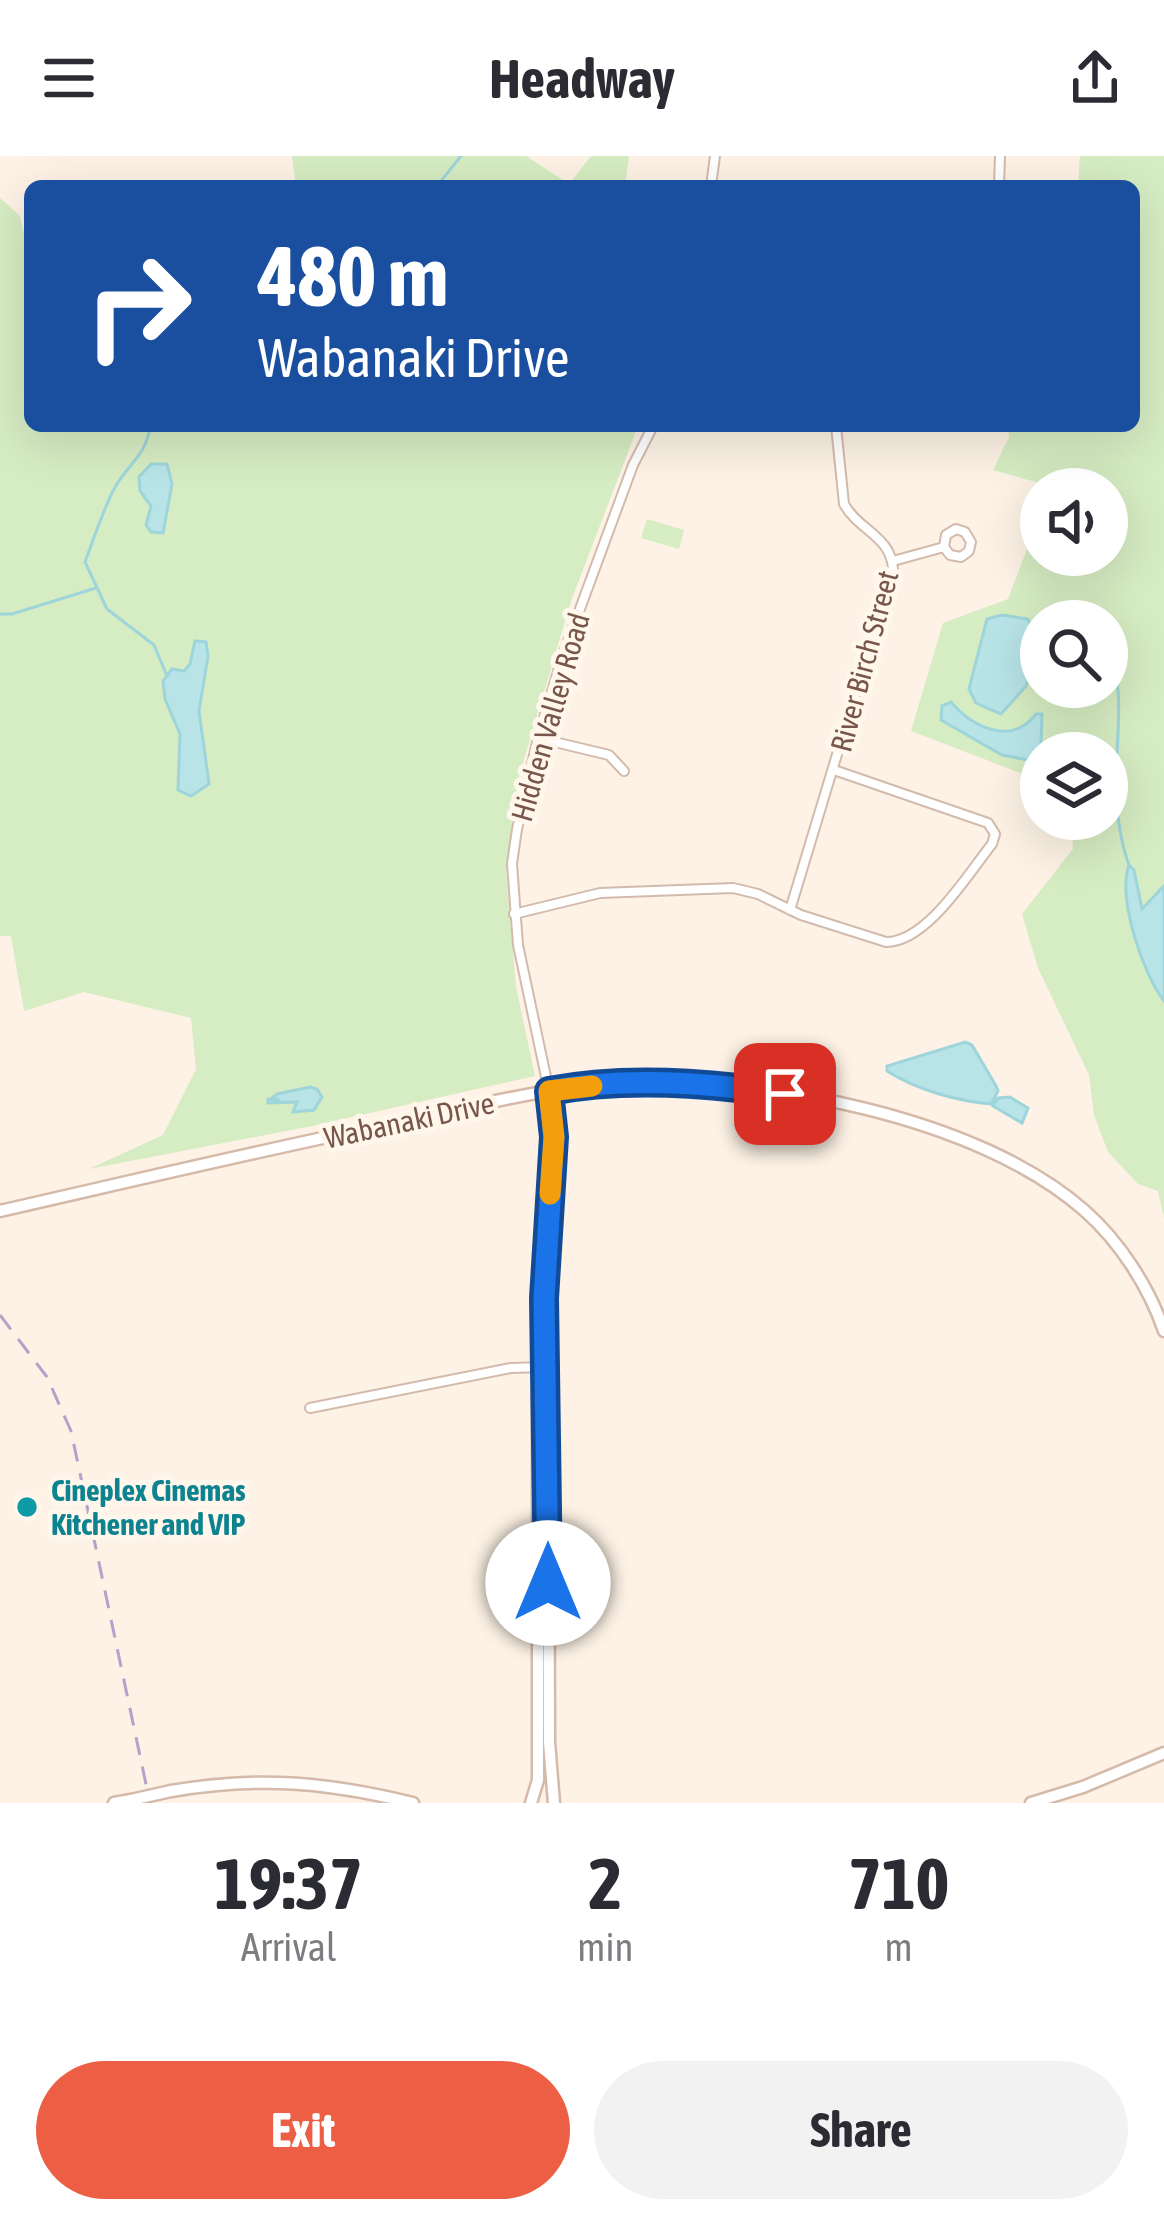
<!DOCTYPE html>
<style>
body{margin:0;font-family:"Asap Condensed",sans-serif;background:#f2f2f3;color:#2b2b33;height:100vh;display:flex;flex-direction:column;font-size:45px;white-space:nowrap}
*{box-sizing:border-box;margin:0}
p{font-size:39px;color:#7c7c81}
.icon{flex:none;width:66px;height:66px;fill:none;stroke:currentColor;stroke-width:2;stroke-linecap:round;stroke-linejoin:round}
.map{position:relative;height:1647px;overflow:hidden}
.side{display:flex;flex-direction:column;background:#fff;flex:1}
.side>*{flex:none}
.guide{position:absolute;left:24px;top:24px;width:1116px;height:252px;border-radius:18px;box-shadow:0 12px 48px #0002;background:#1a4fa0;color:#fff;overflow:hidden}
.fabs{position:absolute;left:1020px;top:312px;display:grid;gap:24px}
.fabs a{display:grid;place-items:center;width:108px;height:108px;border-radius:50%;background:#fff;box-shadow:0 12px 48px #0002;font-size:60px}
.pin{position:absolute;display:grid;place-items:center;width:102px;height:102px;color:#fff;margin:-51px;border-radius:24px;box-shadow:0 6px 18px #0006}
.me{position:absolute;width:132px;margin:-66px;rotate:0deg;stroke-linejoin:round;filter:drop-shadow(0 0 9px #0008)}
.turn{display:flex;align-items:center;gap:42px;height:252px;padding:0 36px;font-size:54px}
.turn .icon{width:156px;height:156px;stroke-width:2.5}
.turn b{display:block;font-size:84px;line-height:102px}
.eta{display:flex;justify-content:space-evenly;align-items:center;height:204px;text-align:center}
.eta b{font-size:72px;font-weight:700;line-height:84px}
.cta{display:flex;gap:24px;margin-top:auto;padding:24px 36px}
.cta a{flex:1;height:138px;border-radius:72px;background:#ec5f45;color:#fff;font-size:48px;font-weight:700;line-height:138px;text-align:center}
.cta a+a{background:#f2f2f3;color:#2b2b33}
header{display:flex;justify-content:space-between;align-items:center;height:156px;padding:0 36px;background:#fff;font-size:54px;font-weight:700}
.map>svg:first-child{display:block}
.green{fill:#d6ecc2;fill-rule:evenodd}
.water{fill:#b8e4e8;stroke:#9ed5da;stroke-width:3}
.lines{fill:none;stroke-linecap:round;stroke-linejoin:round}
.stream{stroke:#9ed5da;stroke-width:3}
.street-casing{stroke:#d2bbad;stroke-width:12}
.secondary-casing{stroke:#d5baaa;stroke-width:15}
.street{stroke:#fff;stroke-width:8}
.secondary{stroke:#fff;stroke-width:10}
.rail{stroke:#b4a2c8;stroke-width:3;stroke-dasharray:18 12;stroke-linecap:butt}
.secondary-bridge-casing{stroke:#d5baaa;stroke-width:15;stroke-linecap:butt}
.secondary-bridge{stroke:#fff;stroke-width:10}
.route-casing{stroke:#114b97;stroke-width:30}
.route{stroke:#1a73e8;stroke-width:21}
.slow{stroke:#f59e0b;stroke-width:21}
.culture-dot{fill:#0f9aa8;stroke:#fff6ec;stroke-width:4.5}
.labels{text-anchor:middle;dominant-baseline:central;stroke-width:10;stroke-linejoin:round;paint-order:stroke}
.street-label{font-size:30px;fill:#785649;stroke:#fff6ec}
.culture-label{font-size:30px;font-weight:bold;fill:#0d838f;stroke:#fff6ec;text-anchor:start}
</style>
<header><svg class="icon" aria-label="menu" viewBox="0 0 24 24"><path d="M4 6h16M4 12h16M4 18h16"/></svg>Headway<svg class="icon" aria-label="share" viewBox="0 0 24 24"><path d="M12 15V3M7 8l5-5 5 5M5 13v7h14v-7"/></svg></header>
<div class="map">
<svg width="1164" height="1647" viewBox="0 0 1164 1647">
<rect width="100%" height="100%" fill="#fdf2e5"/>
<path class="green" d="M292 0H526L569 28 591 0H629L625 30H296Z
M1080 0H1164V730L1142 754 1126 719 1140 799 1164 845V1062L1158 1035 1138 1028 1108 996 1094 959 1089 919 1038 812 1022 758 1073 693 1071 663H1107V597H1041V625L911 575 943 467 1008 443 1041 356V399H1107V333H1050V330L993 314 1009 281 1008 270H1134V30H1078ZM1041 465H1107V531H1041ZM951 547C973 571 999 582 1028 567L1002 599 942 564Z
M0 42 20 60 30 105V270H638L571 445 517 627 506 717 516 831 535 920 312 970 89 1013 163 979 196 913 191 862 84 836 24 855 11 780H0ZM195 485 206 487 208 500 199 555 209 628 191 640 180 615V578L165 543 172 513 184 515 190 508Z
M647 363 684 374 679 393 641 382Z"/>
<path class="water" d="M151 308H167L172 328 163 377 151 376 146 369 151 350 140 335 139 321Z
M1002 459 1028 463 1039 489 1026 530 1001 558 976 547 969 533 987 463Z
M195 485 206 486 208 500 199 555 209 628 191 640 178 634 180 578 165 543 163 525 172 513 184 515 190 508Z
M951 546C973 572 1012 590 1036 558H1042L1041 589 1028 604 1002 599 941 564 942 550Z
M1129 709 1134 714 1142 753 1164 730V845C1143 818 1117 742 1129 709Z
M965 886 972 889 996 930 998 935 991 948C957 945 917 934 887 915V910Z
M310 931 317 933 322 941 314 954 293 956 297 946 268 947V943L280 945 273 941 277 938Z
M1010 941 1028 952 1022 967 993 950 998 942Z"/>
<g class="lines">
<path class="stream" d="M437 30 461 0
M150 270C147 300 125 310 113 335 102 357 94 382 85 406L107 453 154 489 167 520
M0 458H12L96 432
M1107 500C1128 521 1114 601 1116 633 1117 659 1120 685 1129 709"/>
<g class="street-casing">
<path id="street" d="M711 30 715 0
M999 30 1000 0
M893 405 944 391 946 379 956 373 965 376 971 386 969 395 961 401 950 399 944 391
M538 582 609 599 624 615
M790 754 893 413C891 380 858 374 844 348L836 270
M514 758 600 737 733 732 758 738 801 759 886 786C927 786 968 718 992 688L995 678 988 667 834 614
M549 935 518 789 512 708 517 673 538 582 563 499 633 309 653 270
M310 1252 511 1212 545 1211"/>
</g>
<g class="secondary-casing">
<path id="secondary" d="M549 935 554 981 545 1211 548 1236 549 1586 554 1647
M0 1055C136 1024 271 992 407 964 478 949 549 931 621 927 761 920 978 960 1085 1055 1120 1086 1149 1131 1164 1175
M171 1635C260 1620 326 1626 413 1647
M114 1647 131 1644
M531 1647 538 1624V1238L542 1220
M1031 1647 1083 1631 1164 1597"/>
</g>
<use href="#street" class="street"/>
<use href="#secondary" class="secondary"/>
<path class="rail" d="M0 1159 47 1221 71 1275 150 1647"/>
<g class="secondary-bridge-casing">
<path id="secondary-bridge" d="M131 1644 171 1635"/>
</g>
<use href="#secondary-bridge" class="secondary-bridge"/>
</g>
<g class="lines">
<g class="route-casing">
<path id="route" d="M548 1427 544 1142 554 981 549 935C626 920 708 927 785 938"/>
</g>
<use href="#route" class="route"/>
<path class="slow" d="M550 1038 554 981 549 935 592 930"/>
</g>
<circle class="culture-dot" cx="27" cy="1351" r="12"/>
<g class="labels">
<g class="street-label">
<text transform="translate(864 505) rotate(-75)">River Birch Street</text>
<text transform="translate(550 561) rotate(-74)">Hidden Valley Road</text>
<text transform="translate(409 964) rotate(-12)">Wabanaki Drive</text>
</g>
<g class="culture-label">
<text x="51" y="1334">Cineplex Cinemas<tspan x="51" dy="34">Kitchener and VIP</tspan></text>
</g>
</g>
</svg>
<div class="fabs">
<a><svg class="icon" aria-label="sound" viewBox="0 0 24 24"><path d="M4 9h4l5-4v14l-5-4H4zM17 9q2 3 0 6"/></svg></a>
<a><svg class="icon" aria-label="search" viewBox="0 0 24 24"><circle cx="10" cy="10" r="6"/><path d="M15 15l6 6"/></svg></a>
<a><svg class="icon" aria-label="layers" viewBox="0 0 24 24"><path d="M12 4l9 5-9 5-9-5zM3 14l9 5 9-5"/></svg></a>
</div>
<div class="pin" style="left:785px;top:938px;background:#d93025"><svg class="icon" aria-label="arrive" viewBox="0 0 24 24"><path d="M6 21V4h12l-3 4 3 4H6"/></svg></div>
<svg class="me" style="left:548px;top:1427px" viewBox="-20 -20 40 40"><circle r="19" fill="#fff"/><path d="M0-13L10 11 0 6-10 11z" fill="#1a73e8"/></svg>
<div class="guide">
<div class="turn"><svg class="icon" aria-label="right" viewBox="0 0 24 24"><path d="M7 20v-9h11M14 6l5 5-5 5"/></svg><div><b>480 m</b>Wabanaki Drive</div></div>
</div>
</div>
<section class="side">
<div class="eta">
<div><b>19:37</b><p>Arrival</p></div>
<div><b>2</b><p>min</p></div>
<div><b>710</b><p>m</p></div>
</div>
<div class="cta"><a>Exit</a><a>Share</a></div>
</section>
